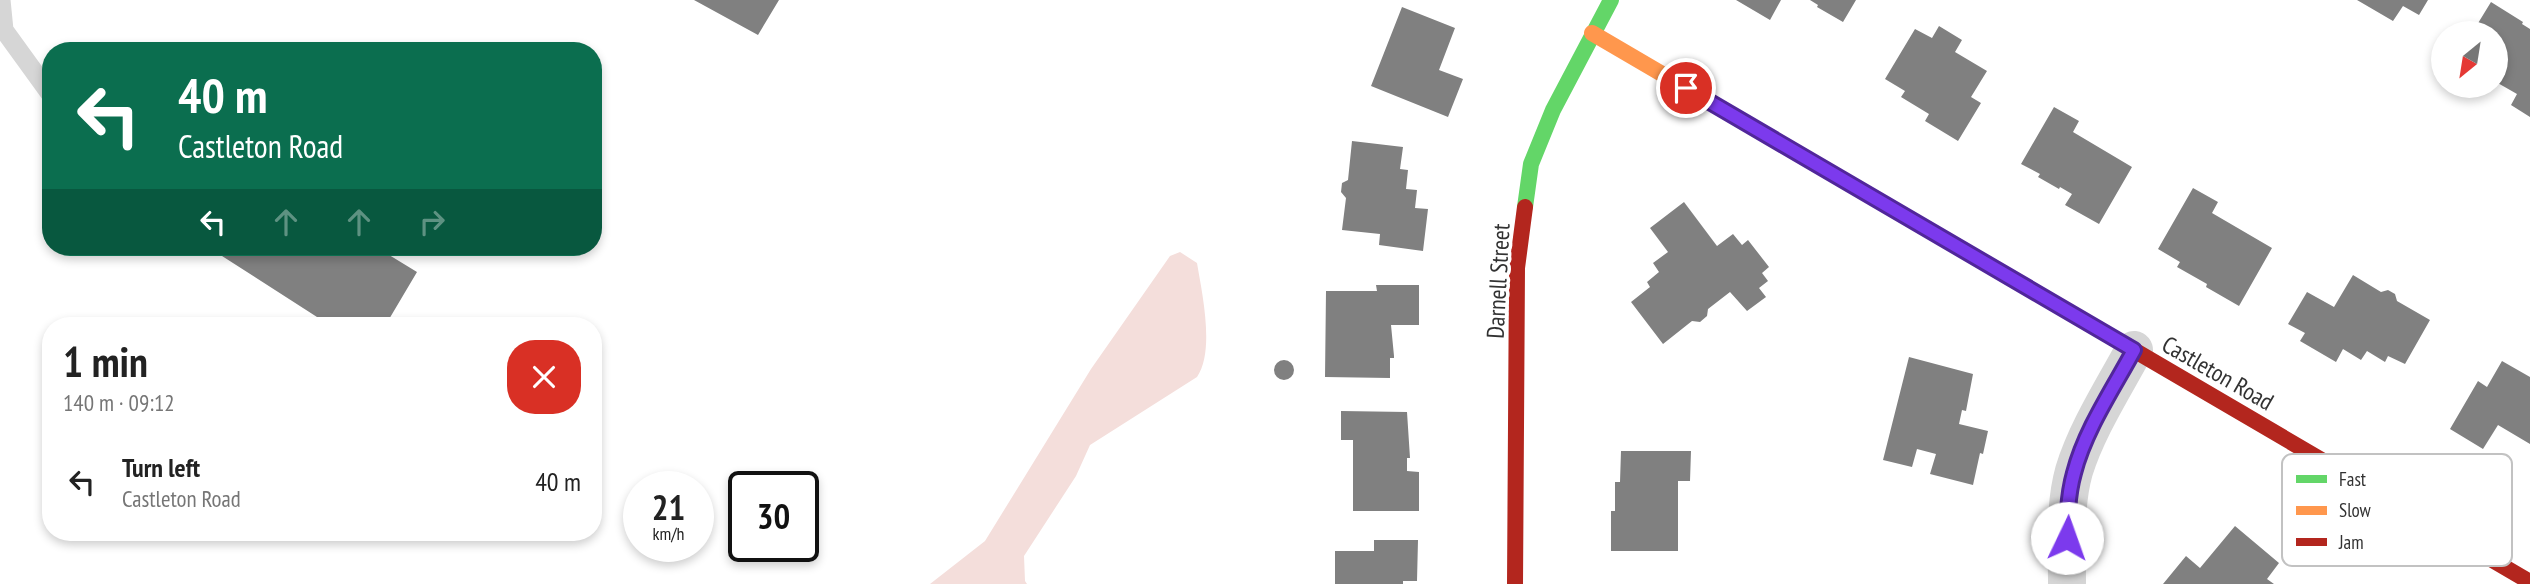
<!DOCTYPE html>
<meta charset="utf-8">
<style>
body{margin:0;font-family:"PT Sans Narrow",sans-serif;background:#f2f2f2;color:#222;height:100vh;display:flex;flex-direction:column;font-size:26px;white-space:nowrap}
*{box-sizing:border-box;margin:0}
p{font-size:23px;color:#767676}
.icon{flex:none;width:38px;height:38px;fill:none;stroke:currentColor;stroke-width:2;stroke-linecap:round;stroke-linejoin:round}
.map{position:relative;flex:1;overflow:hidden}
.drawer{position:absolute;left:42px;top:317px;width:560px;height:224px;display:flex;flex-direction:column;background:#fff;border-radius:28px;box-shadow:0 4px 10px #0003}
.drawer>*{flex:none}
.hud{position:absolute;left:42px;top:42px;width:560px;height:214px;border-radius:28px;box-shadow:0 4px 10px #0003;background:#0b6e4f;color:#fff;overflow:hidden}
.needle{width:46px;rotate:210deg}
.tools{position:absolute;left:2431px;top:21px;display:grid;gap:14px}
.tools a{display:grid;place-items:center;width:77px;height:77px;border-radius:50%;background:#fff;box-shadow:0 4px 10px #0003;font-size:35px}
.speed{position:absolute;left:623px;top:471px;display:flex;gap:14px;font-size:35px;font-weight:700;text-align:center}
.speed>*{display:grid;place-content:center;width:91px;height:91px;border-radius:50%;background:#fff;box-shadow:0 4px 10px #0003;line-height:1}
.speed small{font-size:18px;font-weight:400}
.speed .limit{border:4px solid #111;border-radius:10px;background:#fff;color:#111}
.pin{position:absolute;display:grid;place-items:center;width:60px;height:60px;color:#fff;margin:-30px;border:4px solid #fff;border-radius:50%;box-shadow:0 2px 7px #0007}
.me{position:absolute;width:77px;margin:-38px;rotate:3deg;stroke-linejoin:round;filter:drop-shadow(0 0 5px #0008)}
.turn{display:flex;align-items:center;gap:24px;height:147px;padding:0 21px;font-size:32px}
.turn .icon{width:91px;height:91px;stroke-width:2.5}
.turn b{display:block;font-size:49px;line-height:60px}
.lanes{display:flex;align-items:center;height:66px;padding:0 21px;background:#0003;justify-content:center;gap:35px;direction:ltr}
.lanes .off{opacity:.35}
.round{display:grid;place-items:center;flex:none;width:74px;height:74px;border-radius:28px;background:#f2f2f2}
.summary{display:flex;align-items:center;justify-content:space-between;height:119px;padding:0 21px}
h1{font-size:42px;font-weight:700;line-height:52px}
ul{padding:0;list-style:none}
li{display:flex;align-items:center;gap:21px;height:91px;padding:0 21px}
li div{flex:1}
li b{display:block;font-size:26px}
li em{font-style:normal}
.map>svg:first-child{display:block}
.water{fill:#f4dedb}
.building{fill:#808080}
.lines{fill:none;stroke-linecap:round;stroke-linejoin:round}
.lane{stroke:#d6d6d6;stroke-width:19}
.street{stroke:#d6d6d6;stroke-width:38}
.fast{stroke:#63d668;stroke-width:16}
.slow{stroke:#ff974d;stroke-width:16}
.jam{stroke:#b3261e;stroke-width:16}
.route-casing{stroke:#51269a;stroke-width:18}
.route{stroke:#7c3aed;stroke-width:12}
.labels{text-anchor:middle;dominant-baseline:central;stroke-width:7;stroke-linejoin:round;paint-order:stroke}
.street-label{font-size:24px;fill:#323232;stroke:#fff}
.key{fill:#fff;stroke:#c2c2c2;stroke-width:2}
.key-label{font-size:19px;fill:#323232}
</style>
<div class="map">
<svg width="2530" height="584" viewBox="0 0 2530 584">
<rect width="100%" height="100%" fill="#fff"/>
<path class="water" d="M1180 252 1197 263C1202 293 1215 351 1197 377L1090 445 1076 476 1024 556 1025 581 1027 584H930L985 541 1091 369 1170 256Z"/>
<path class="building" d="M694 0H779L758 35Z
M1736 0H1781L1770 20Z
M1810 0H1856L1843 22 1817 7 1818 5Z
M2357 0H2428L2419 15 2403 6 2393 21Z
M2491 2 2523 22 2522 24 2530 29V117L2511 105 2517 94 2496 82V33H2472Z
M1402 7 1455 28 1439 70 1463 79 1448 117 1371 86Z
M1939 26 1962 40 1955 52 1987 71 1971 97 1981 103 1958 141 1925 121 1929 114 1901 97 1905 91 1885 79 1915 29 1932 38Z
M2054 107 2079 121 2073 132 2132 167 2099 224 2065 205 2072 194 2060 187 2059 189 2038 177 2040 174 2021 164Z
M1352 141 1403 147 1400 169 1408 170 1406 189 1417 190 1415 208 1428 209 1423 251 1379 245 1380 234 1342 230 1346 198 1341 192 1342 183 1348 180Z
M2193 188 2218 202 2212 213 2272 248 2239 306 2206 287 2207 284 2177 267 2180 262 2158 249Z
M1684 202 1717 246 1733 234 1742 245 1748 240 1769 267 1762 273 1768 281 1759 288 1766 297 1747 311 1730 292 1708 309 1707 316 1700 322 1692 321 1663 344 1631 302 1650 287 1647 282 1659 272 1653 263 1668 252 1650 228Z
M208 247H376L417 272 385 326H331Z
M2353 275 2381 292 2388 290 2395 294 2397 301 2430 320 2405 364 2388 356 2385 362 2367 351 2361 360 2343 349 2336 362 2300 341 2305 333 2288 324 2307 292 2334 307Z
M1376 285H1419V325H1391L1394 356V358H1390V378L1325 377 1326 291H1377Z
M1909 357 1973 374 1966 411 1962 410 1959 424 1988 431 1983 454 1980 453 1973 485 1930 474 1936 454 1917 449 1912 467 1883 460Z
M1274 370a10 10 0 1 1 20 0a10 10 0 1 1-20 0Z
M2502 361 2530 377V444L2498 425 2483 449 2450 429 2478 381 2487 387Z
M1341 411 1407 412 1410 458H1407V471L1419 472V511H1353V440H1341Z
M1621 451H1691L1690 481H1678V551H1611V511H1615V482H1620Z
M2235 526 2279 563 2267 579 2274 584H2163L2186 556 2200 568Z
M1374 540H1418L1417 581H1403V584H1335V551H1374Z"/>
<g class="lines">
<path class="lane" d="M1 0 4 30 51 95"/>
<path class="street" d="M2067 584C2067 547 2064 507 2074 471 2087 429 2113 389 2134 350"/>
<path class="fast" d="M1525 207 1531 164 1553 110 1611 0"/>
<path class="slow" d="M1592 33 2079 318"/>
<path class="jam" d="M2079 318 2530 582
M1515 584 1517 268 1525 207"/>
</g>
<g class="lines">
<g class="route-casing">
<path id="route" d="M1686 88 2134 350C2113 389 2085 430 2074 473 2068 494 2067 516 2067 538"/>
</g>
<use href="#route" class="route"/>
</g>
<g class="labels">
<g class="street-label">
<text transform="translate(1498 281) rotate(-87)">Darnell Street</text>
<text transform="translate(2218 373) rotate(30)">Castleton Road</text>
</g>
</g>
<rect x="2282" y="454" width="230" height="112" rx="10" class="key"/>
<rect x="2296" y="475" width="31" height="8" fill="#63d668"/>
<rect x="2296" y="506" width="31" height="9" fill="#ff974d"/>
<rect x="2296" y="538" width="31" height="8" fill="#b3261e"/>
<g class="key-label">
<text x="2339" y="486">Fast</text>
<text x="2339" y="517">Slow</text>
<text x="2339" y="549">Jam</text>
</g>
</svg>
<div class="tools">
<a><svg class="needle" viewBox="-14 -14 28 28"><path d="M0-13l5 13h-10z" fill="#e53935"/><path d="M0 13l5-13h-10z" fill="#767676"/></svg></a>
</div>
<div class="speed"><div>21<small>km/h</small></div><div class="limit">30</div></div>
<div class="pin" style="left:1686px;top:88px;background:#d93025"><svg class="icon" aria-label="arrive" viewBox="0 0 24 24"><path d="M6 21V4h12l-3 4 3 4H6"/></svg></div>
<svg class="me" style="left:2067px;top:538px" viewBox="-20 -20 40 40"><circle r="19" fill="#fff"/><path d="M0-13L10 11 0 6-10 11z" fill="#7c3aed"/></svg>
<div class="hud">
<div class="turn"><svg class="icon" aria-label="left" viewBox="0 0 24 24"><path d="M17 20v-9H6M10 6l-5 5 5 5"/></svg><div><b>40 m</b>Castleton Road</div></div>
<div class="lanes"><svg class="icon" aria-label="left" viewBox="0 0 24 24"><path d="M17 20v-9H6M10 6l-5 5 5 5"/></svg><svg class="icon off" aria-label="ahead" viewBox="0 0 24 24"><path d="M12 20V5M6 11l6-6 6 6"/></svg><svg class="icon off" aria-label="ahead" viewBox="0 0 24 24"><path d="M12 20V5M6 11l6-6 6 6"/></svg><svg class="icon off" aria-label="right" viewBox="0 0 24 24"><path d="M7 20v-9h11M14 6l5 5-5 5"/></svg></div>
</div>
<section class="drawer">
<div class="summary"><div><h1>1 min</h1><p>140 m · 09:12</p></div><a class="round" style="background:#d93025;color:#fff"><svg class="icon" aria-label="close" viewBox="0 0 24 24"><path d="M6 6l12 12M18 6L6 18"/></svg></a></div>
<ul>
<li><svg class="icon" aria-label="left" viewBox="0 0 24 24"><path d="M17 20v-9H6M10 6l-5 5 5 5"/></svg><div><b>Turn left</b><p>Castleton Road</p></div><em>40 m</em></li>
</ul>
</section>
</div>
